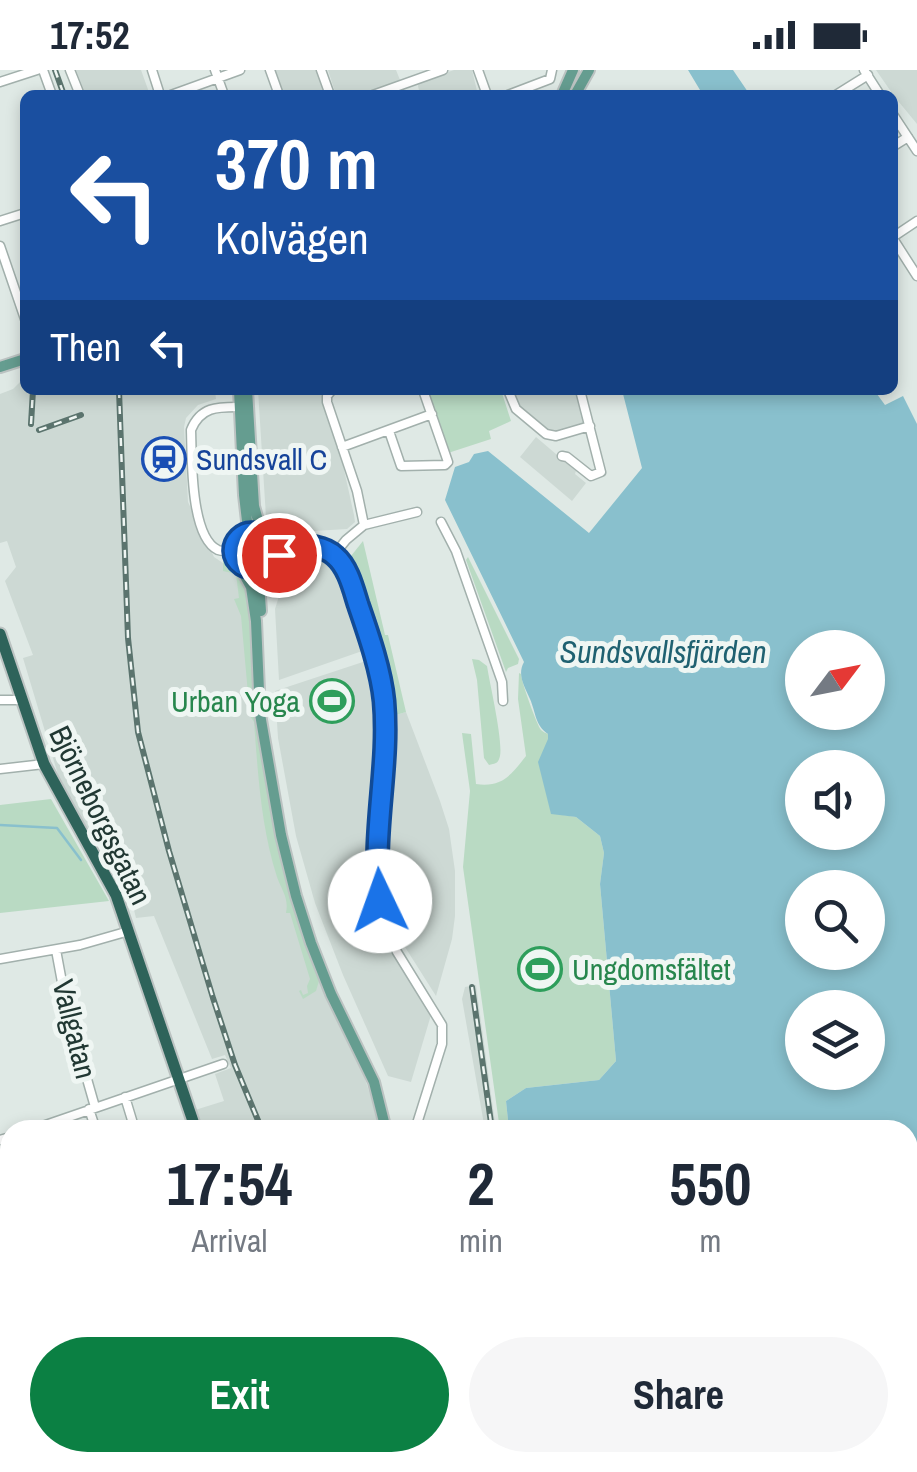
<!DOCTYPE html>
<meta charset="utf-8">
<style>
body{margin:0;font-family:"Archivo Narrow",sans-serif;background:#f6f6f7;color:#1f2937;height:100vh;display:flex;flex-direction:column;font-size:38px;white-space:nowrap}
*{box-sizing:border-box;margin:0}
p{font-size:32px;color:#747a83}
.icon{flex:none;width:55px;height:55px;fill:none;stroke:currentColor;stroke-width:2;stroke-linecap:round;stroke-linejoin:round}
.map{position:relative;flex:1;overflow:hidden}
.panel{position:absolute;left:0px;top:1050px;width:918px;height:352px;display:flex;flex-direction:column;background:#fff;border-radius:30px 30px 0 0;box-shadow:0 5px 15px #0003}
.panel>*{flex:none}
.hud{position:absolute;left:20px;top:20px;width:878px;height:305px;border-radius:15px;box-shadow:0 5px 15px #0003;background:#1a4fa0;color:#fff;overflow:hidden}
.needle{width:65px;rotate:58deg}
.tools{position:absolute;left:785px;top:560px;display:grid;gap:20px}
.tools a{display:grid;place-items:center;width:100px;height:100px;border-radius:50%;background:#fff;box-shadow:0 5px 15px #0003;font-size:50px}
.pin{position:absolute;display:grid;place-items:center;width:85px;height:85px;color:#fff;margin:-42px;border:5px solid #fff;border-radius:50%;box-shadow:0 2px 10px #0007}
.me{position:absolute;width:110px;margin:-55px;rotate:357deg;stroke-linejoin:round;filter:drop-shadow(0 0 8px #0008)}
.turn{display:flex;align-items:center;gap:35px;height:210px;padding:0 30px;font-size:45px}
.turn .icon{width:130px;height:130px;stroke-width:2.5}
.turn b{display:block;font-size:70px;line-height:85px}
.then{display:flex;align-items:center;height:95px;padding:0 30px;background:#0003;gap:20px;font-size:38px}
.eta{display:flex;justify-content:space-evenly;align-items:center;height:170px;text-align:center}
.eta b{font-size:60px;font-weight:700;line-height:70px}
.primary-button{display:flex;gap:20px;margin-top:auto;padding:20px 30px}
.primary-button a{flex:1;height:115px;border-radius:60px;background:#0b8043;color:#fff;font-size:40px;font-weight:700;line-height:115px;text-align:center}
.primary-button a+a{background:#f6f6f7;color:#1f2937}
.status{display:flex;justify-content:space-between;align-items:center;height:70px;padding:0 50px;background:#fff;direction:ltr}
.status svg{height:28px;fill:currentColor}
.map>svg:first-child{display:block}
.built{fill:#cdd9d4}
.green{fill:#b9dac3}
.water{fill:#89c0cd;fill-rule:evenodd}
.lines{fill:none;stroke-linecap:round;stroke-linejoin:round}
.stream{stroke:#89c0cd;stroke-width:2.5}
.minor-casing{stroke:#a2b0ac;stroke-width:11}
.major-casing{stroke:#bcc3c2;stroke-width:14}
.highway-casing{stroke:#bcc3c2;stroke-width:15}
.minor{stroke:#fff;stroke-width:8}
.major{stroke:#659d90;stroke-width:10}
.highway{stroke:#2e635a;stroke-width:11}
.rail-casing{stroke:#5b746e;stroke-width:6}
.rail{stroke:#eff6f3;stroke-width:2.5;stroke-dasharray:8;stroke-linecap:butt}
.route-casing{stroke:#114b97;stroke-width:25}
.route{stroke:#1a73e8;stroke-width:18}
.labels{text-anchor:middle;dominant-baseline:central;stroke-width:10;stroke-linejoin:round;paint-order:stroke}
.transit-label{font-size:30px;fill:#164399;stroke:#eff6f3;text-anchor:start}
.leisure-label{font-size:30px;fill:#27864d;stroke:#eff6f3;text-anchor:end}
.street-label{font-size:30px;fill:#213833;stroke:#eff6f3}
.water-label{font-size:32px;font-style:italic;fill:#1f6171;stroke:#eff6f3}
</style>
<div class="status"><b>17:52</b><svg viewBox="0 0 49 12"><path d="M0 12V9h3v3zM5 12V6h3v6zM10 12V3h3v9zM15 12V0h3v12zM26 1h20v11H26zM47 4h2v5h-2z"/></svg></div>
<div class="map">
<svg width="917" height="1402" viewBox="0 0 917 1402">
<rect width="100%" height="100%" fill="#dfe9e5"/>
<path class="built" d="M76 0H141L150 25H86Z
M275 0H317L325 25H284Z
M328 0H396L400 10 359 25H336Z
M454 0H472L478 25H420L418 16 419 12Z
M876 0H917V54L894 26Z
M25 307V320H215L216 329 198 335 186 348 184 357 188 432 214 487 223 493 236 494 264 702 279 775 315 900 363 1003 370 1024 379 1060H201L195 1040 224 1031 215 1004 231 998 225 985 212 989 154 846 136 848 133 836 138 829 140 817 131 794 115 800 62 718 23 588 33 585 5 511 16 497 7 471 0 473V324L13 319Z
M258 320H320L339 377 354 445 355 452 347 459 280 463 266 447Z
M512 320H575L585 354 551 364 517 335Z
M536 367 576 401 575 404 586 413 572 431 520 387Z
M307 482 321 485 335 496 346 512 368 579 279 610 275 539 280 523 283 489 291 485Z
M369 590 380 650 371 819 377 852 393 884 431 945 411 1012 388 1006 343 905 315 833 296 766 278 668 275 621Z
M406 642 440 731 449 759 455 801V846L452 869 436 926 405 877 389 820 387 797 396 645Z
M476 915 496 1060H485L462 929 465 917Z
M294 1393H407L408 1402H297Z"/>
<path class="green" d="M427 320H501L511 351 489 361 491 369 448 383Z
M363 471 385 565H388L406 642 396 645 389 606 351 486Z
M468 487 519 589 518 594 508 598 506 602 466 490Z
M226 489H231L248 519 264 702 279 775 319 911 316 921 303 929 299 921 301 920 303 925 308 923 307 916 310 909 290 843H286C289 828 282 821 277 807 261 757 258 704 254 652L250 646 241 546 234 529 239 528 236 504 223 501V491Z
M472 589 479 590 487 596C490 615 503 670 500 686 498 694 496 693 489 695L484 688 477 610Z
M519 603 521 604C521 611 537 655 541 660 543 662 546 663 548 664L551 743 576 747 600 766 604 783 600 814 616 991 599 1010 526 1018 506 1031 509 1060H500L463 797 470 721 462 663 471 664 476 714C502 718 512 704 526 686L518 629Z
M51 729 109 831 0 843V735Z
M111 1392 276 1393 279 1402H102Z"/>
<path class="water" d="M688 0H733L750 25H703Z
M622 320H865L867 323 874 320 885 335 903 326 917 354V1402H535V1392H908V1060H509L506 1031 526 1018 599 1010 616 991 600 814 604 783 600 766 576 747 551 744 538 692 548 669V664C535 655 536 643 530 629 524 615 517 605 524 592L445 430 455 397 469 392 474 384 488 381 589 463 642 398ZM802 578H868V642H802ZM802 698H868V762H802ZM802 818H868V882H802ZM802 938H868V1002H802Z"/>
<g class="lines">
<path class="stream" d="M0 755 57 758 81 790
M170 1402 175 1392"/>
<g class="minor-casing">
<path id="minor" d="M43 0 52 25
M70 0 80 25
M152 0 160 25
M215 0 224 25
M270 0 279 25
M321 0 330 25
M478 0 487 25
M864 0 880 25
M0 12 37 0
M171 25 240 0
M373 25 443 0
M508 25 550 9 552 0
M836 25 868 5
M892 43 917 81
M892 77 908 67
M0 151 25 143
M892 167 917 206
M893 167 917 151
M0 176 25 249
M332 320 327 326V332L357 421 364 455 346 470 334 485
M508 320 516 339 546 364 556 366 590 356
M389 361 401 396 445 395 448 392 423 320
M342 377 432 344
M562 386 567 387 591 406 601 402 580 320
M441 452 456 481 502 612 503 631
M364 455 417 442
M268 473 310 477 334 485 349 509 378 603 385 642 377 798 380 831 385 850 397 882 442 955V974L415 1060
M234 480C229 481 223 482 218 480 190 467 192 387 191 360 201 335 220 337 243 337
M267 490 304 477
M0 630H22
M0 699 44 694
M56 880 67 939 95 1037
M0 889 80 875 129 861
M125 1027 135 1060
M89 1039 96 1060
M31 1060 223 994
M0 1070 10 1067
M0 1119 10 1140
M0 1328 10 1322
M82 1392 86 1402
M476 1392V1402
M98 1402 107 1392"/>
</g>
<g class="major-casing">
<path id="major" d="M562 25 573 0
M575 25 589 0
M0 297 25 289
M239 320 244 425 247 451 246 463
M247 320 254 436 262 465 269 477 267 490 258 497 261 541
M262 465 254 462 246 463 237 469 234 479 235 488 251 517 256 551 260 644 281 765 296 826 311 873 331 924 374 1012 386 1060
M443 1392V1402"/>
</g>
<g class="highway-casing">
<path id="highway" d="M0 564 44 694 116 825 196 1060
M285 1392 288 1402"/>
</g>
<use href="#minor" class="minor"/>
<use href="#major" class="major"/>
<use href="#highway" class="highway"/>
<g class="rail-casing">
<path id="rail" d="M55 0 64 25
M119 320 128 568 138 662 169 781 213 928 235 995 262 1060
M31 354 33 320
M39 360 81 345
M472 917 492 1060
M368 1392 371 1402
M396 1392 400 1402
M523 1392V1402"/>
</g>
<use href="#rail" class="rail"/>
</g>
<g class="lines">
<g class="route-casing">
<path id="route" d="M279 485C271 488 265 495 258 497 252 499 247 498 242 495 219 479 249 446 268 473 289 478 318 470 335 486 348 497 353 518 358 534 368 563 381 600 384 631 390 697 371 764 380 831"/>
</g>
<use href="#route" class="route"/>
</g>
<defs>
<g id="station-ring" transform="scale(2.25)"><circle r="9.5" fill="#eff6f3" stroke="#1a4fb4" stroke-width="1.5"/><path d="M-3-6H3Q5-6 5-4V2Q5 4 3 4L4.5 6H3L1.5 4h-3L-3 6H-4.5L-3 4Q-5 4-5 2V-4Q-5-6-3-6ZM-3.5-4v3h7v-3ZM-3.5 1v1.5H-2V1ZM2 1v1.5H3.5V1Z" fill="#1a4fb4"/></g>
<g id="stadium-ring" transform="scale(2.25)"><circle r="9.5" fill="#eff6f3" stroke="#2e9e5b" stroke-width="1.5"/><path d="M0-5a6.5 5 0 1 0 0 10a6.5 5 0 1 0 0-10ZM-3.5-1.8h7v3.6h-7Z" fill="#2e9e5b"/></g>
</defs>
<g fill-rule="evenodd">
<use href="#station-ring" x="164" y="389"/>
<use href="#stadium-ring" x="332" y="631"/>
<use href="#stadium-ring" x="540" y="899"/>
</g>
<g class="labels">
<g class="transit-label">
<text x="196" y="389">Sundsvall C</text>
</g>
<g class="leisure-label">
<text x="300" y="631">Urban Yoga</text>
<text x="572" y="899" text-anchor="start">Ungdomsfältet</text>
</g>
<g class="street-label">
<text transform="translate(101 745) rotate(64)">Björneborgsgatan</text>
<text transform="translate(75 959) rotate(76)">Vallgatan</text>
</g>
<g class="water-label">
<text x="663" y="581">Sundsvallsfjärden</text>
</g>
</g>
</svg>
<div class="tools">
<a><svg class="needle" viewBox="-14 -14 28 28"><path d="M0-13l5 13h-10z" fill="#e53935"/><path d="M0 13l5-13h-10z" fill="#747a83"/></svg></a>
<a><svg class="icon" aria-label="sound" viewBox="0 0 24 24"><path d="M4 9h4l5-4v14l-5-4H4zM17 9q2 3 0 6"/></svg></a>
<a><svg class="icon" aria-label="search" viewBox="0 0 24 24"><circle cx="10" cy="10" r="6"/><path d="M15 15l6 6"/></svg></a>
<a><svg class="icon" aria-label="layers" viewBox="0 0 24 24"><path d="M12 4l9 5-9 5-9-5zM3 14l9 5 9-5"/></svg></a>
</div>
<div class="pin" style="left:279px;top:485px;background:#d93025"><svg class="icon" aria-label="arrive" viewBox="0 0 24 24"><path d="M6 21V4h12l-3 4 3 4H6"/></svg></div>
<svg class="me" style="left:380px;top:831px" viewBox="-20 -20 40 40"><circle r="19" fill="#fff"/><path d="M0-13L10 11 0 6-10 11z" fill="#1a73e8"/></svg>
<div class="hud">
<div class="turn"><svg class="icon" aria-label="left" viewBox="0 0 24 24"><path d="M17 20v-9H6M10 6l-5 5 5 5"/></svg><div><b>370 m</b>Kolvägen</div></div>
<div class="then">Then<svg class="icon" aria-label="left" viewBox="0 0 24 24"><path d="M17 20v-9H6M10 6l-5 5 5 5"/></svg></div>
</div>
<section class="panel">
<div class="eta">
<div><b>17:54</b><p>Arrival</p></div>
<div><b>2</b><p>min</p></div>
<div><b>550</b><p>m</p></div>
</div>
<div class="primary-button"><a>Exit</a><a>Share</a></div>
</section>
</div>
